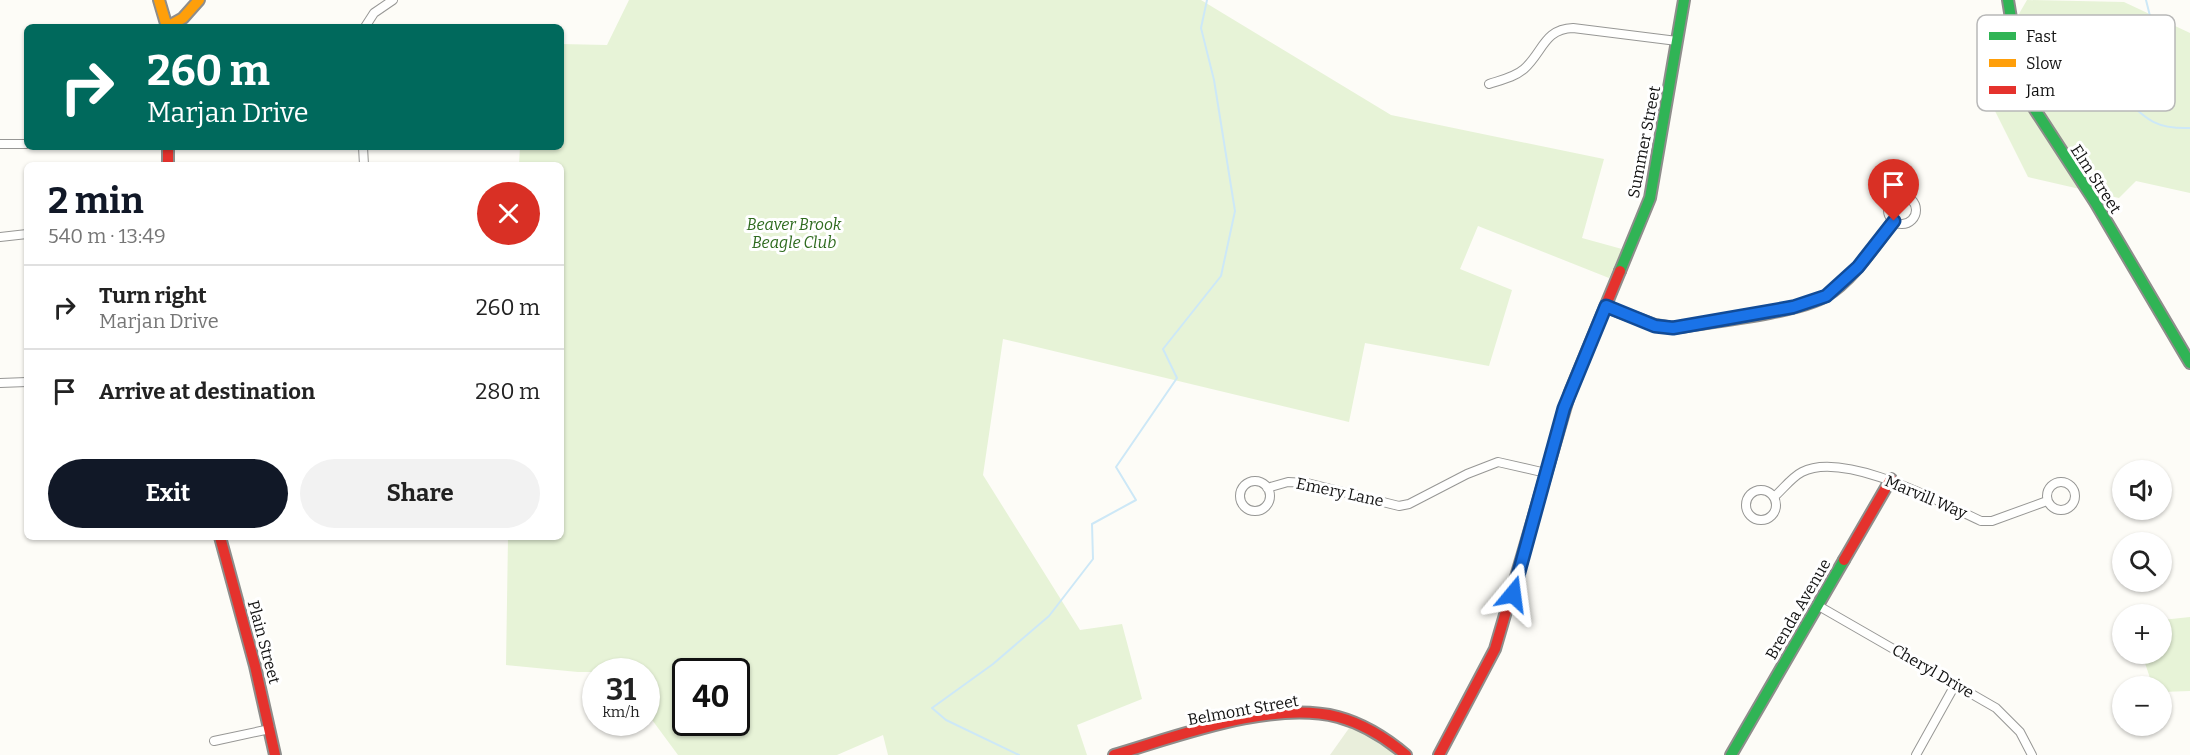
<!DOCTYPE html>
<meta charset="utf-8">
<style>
body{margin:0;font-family:Bitter,serif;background:#f2f2f2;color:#222;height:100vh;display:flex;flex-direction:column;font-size:22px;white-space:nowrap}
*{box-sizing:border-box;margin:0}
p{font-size:20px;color:#767676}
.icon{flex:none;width:33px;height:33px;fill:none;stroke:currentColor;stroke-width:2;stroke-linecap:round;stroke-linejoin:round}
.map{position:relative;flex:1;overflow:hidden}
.drawer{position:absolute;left:24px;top:162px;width:540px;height:378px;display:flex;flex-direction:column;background:#fff;border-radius:9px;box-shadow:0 2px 4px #0004}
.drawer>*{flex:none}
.hud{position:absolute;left:24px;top:24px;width:540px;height:126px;border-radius:9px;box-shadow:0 2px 4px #0004;background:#00695c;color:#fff;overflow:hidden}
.tools{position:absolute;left:2112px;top:460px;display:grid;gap:12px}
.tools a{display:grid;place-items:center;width:60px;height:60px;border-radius:50%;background:#fff;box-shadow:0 2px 4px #0004;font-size:30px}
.speed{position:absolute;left:582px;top:658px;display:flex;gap:12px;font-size:30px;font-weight:700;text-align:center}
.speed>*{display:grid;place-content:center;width:78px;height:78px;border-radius:50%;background:#fff;box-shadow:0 2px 4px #0004;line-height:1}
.speed small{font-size:15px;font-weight:400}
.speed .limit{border:3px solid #111;border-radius:9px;background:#fff;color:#111}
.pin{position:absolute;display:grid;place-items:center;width:51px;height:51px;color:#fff;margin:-62px -26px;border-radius:50% 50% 50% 0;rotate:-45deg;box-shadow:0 0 6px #0007}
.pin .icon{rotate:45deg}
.me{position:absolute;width:66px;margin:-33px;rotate:16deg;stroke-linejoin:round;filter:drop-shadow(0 0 4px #0008)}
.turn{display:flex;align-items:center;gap:21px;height:126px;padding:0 24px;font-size:27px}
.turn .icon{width:78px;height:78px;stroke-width:2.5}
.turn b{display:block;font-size:42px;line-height:51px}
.round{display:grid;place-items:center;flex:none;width:63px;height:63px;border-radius:32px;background:#f2f2f2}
.headline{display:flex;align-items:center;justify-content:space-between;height:102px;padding:0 24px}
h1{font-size:36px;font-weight:700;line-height:45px;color:#111827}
.action{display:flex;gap:12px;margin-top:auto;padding:12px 24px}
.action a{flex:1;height:69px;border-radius:36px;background:#111827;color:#fff;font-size:24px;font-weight:700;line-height:69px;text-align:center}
.action a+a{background:#f2f2f2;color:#222}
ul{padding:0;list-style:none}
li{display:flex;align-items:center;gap:18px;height:84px;padding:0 24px;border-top:2px solid #e0e0e0}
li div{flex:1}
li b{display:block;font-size:22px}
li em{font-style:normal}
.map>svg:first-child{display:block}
.green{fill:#e7f3d7;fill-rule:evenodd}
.cemetery{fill:#e9eedb}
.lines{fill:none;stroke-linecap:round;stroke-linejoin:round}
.stream{stroke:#cde8f7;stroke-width:2}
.street-casing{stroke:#979795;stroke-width:10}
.fast-casing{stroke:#8e8d8b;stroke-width:14}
.slow-casing{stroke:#8e8d8b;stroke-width:14}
.jam-casing{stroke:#8e8d8b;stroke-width:14}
.street{stroke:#fffffe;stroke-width:8}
.fast{stroke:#30b455;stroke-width:10}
.slow{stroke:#ff9f0a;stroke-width:10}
.jam{stroke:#e5322d;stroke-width:10}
.route-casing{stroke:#114b97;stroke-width:15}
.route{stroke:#1a73e8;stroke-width:10}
.labels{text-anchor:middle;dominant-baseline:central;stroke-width:6;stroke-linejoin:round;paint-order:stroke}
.street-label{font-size:16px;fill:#111;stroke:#fff}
.park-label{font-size:16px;font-style:italic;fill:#2f6b1f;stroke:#fff}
.key{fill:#fff;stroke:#b8b8b8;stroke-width:1.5}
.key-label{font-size:16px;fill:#111}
</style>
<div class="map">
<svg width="2190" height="755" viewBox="0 0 2190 755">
<rect width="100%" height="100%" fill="#fdfcf7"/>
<path class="green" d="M629 0H1201L1391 115 1604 159 1582 238 1622 249 1609 278 1478 226 1460 269 1512 290 1489 366 1365 343 1349 422 1003 339 983 475 1080 630 1122 624 1142 699 1077 725 1087 755H888L883 735 837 755H678L647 713 646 672H578L506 665 508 537H561V165H519L520 147H561V44L607 45ZM686 672H736V723H686Z
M2027 0 2124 2 2190 33V193L2136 181 2119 198 2028 177 1980 81Z
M2190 617V691L2162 692V687H2153L2142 654H2162V620Z"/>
<path class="cemetery" d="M1352 724 1396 755H1330Z"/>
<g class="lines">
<path class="stream" d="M2146 0 2151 20 2134 52 2125 99C2148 121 2157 129 2190 128
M1019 755 946 720 932 708 993 664 1049 616 1093 559 1092 524 1136 500 1116 467 1177 378 1163 349 1221 276 1235 211 1214 80 1201 28 1207 0"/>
<g class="street-casing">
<path id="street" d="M365 27 374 13 393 0
M1489 84C1501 80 1515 77 1524 69 1543 52 1544 29 1573 28L1677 41
M0 144H27
M363 147 364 165
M1888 210a14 14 0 1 1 28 0a14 14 0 1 1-28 0Z
M0 237 27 234
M0 383 27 382
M1240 496a15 15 0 1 1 30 0a15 15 0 1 1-30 0Z
M2047 496a14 14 0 1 1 28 0a14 14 0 1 1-28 0Z
M1267 488 1288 482 1307 483 1399 506 1409 504 1467 474 1498 462 1546 473
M1746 505a15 15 0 1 1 30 0a15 15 0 1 1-30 0Z
M1774 497C1783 489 1792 477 1802 472 1844 450 1942 503 1981 521H1992L2047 501
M1817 605 1996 708 2020 732 2032 755
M214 741 270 729
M1916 755 1955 685"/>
</g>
<g class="fast-casing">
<path id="fast" d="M2008 0 2019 67 2032 105 2095 202 2190 363
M1620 271 1650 198 1684 0
M1731 755 1844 560"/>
</g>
<g class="slow-casing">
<path id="slow" d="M159 0 167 27
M167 27 183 18 199 0
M1606 307 1655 325 1673 328C1710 322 1797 313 1826 296 1854 279 1874 246 1894 221"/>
</g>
<g class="jam-casing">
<path id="jam" d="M168 147V165
M220 537 255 666 275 755
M1844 560 1891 479
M1114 755C1179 736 1271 700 1338 717 1364 724 1386 738 1406 755
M1439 755 1495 649 1570 392 1620 271"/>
</g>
<use href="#street" class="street"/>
<use href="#fast" class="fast"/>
<use href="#slow" class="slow"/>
<use href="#jam" class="jam"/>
</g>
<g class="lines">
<g class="route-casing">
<path id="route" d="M1513 594 1564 408 1606 306 1655 326 1673 328 1793 307 1826 296 1858 267 1894 221"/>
</g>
<use href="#route" class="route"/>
</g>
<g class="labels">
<g class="street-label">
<text transform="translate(1644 142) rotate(-79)">Summer Street</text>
<text transform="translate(2096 179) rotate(57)">Elm Street</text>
<text transform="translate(1340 492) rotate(12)">Emery Lane</text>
<text transform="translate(1926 497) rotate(23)">Marvill Way</text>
<text transform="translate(1798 609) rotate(-60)">Brenda Avenue</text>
<text transform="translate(264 642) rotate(75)">Plain Street</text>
<text transform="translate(1933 671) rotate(30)">Cheryl Drive</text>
<text transform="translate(1243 710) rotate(-10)">Belmont Street</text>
</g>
<g class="park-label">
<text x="794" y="224">Beaver Brook<tspan x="794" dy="18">Beagle Club</tspan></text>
</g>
</g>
<rect x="1977" y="15" width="198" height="96" rx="9" class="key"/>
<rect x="1989" y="32" width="27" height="8" fill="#30b455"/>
<rect x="1989" y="59" width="27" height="8" fill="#ff9f0a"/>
<rect x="1989" y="86" width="27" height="8" fill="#e5322d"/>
<g class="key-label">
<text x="2026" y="42">Fast</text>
<text x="2026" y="69">Slow</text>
<text x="2026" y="96">Jam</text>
</g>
</svg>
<div class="tools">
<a><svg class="icon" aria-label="sound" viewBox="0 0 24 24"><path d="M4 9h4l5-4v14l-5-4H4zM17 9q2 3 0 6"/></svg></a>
<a><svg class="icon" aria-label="search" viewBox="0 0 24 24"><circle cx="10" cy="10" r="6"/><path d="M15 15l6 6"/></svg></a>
<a>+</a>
<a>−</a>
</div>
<div class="speed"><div>31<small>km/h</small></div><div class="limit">40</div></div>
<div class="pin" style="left:1894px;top:221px;background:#d93025"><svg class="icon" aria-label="arrive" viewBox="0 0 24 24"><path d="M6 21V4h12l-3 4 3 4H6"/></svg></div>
<svg class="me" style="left:1513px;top:594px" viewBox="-20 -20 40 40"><path d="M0-17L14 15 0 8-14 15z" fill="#1a73e8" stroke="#fff" stroke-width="4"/></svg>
<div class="hud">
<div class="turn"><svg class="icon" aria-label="right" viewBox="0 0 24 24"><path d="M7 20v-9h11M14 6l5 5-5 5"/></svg><div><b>260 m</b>Marjan Drive</div></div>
</div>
<section class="drawer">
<div class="headline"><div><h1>2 min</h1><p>540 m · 13:49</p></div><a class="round" style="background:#d93025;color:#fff"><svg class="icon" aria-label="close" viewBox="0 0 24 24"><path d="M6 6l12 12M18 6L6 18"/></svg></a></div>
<ul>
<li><svg class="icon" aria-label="right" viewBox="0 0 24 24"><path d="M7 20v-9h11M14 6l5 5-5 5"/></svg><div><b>Turn right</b><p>Marjan Drive</p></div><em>260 m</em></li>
<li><svg class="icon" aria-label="arrive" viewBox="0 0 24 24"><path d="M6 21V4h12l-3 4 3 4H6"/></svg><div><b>Arrive at destination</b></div><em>280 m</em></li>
</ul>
<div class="action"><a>Exit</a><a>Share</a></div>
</section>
</div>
